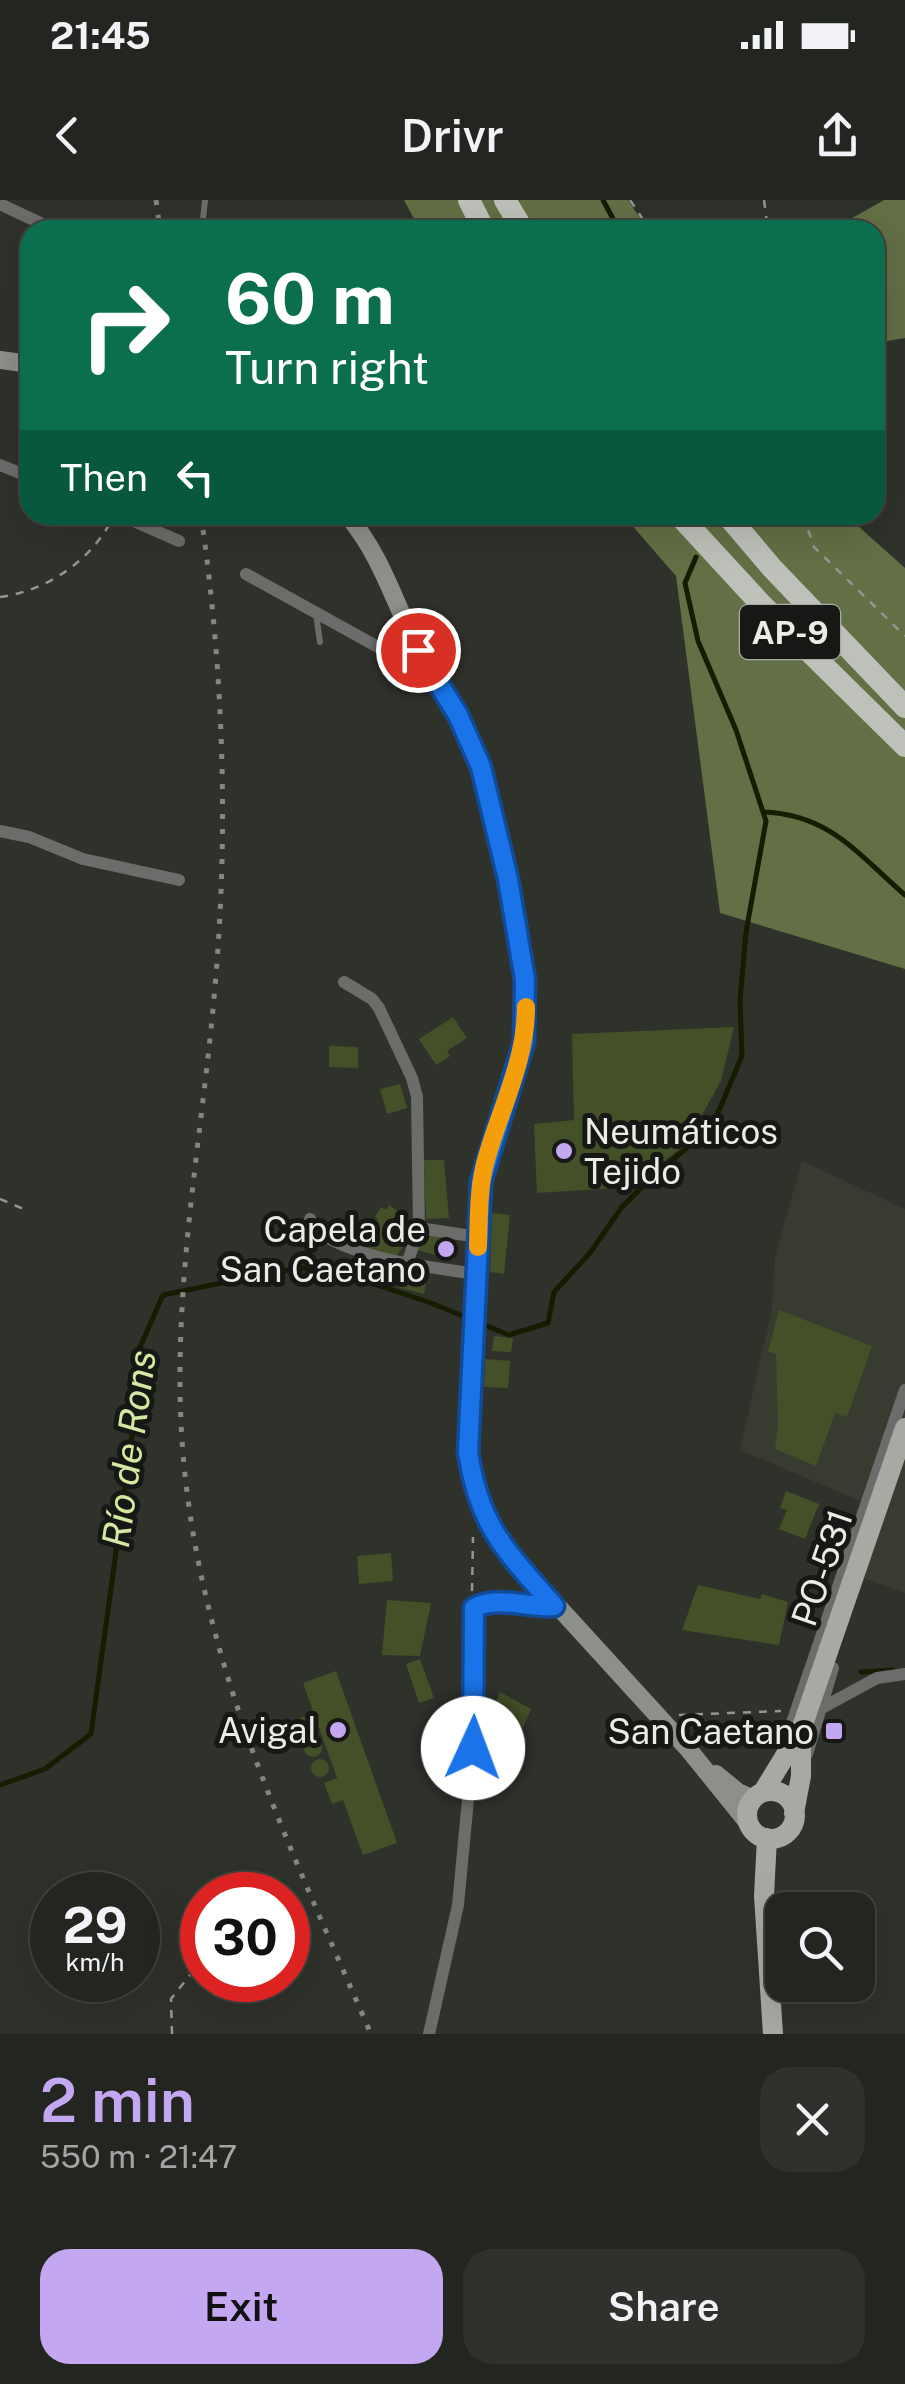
<!DOCTYPE html>
<meta charset="utf-8">
<style>
body{margin:0;font-family:"Public Sans",sans-serif;background:#2f312d;color:#f1f3f6;height:100vh;display:flex;flex-direction:column;font-size:38px;white-space:nowrap}
*{box-sizing:border-box;margin:0}
p{font-size:32px;color:#a3a5a5}
.icon{flex:none;width:55px;height:55px;fill:none;stroke:currentColor;stroke-width:2;stroke-linecap:round;stroke-linejoin:round}
.map{position:relative;height:1834px;overflow:hidden}
.side{display:flex;flex-direction:column;background:#232520;flex:1}
.side>*{flex:none}
.top-card{position:absolute;left:20px;top:20px;width:865px;height:305px;border-radius:30px;box-shadow:0 10px 40px #0002,0 0 0 2px #40423e;background:#0b6e4f;color:#fff;overflow:hidden}
.buttons{position:absolute;left:765px;top:1692px;display:grid;gap:20px}
.buttons a{display:grid;place-items:center;width:110px;height:110px;border-radius:20px;background:#232520;box-shadow:0 10px 40px #0002,0 0 0 2px #40423e;font-size:50px}
.speed{position:absolute;left:30px;top:1672px;display:flex;gap:20px;font-size:50px;font-weight:700;text-align:center}
.speed>*{display:grid;place-content:center;width:130px;height:130px;border-radius:50%;background:#232520;box-shadow:0 10px 40px #0002,0 0 0 2px #40423e;line-height:1}
.speed small{font-size:25px;font-weight:400}
.speed .limit{border:15px solid #d22;background:#fff;color:#111}
.pin{position:absolute;display:grid;place-items:center;width:85px;height:85px;color:#fff;margin:-42px;border:5px solid #fff;border-radius:50%;box-shadow:0 2px 10px #0007}
.me{position:absolute;width:110px;margin:-55px;rotate:2deg;stroke-linejoin:round;filter:drop-shadow(0 0 8px #0008)}
.turn{display:flex;align-items:center;gap:35px;height:210px;padding:0 40px;font-size:45px}
.turn .icon{width:130px;height:130px;stroke-width:2.5}
.turn b{display:block;font-size:70px;line-height:85px}
.then{display:flex;align-items:center;height:95px;padding:0 40px;background:#0003;gap:20px;font-size:38px}
.round{display:grid;place-items:center;flex:none;width:105px;height:105px;border-radius:30px;background:#2f312d}
.summary{display:flex;align-items:center;justify-content:space-between;height:170px;padding:0 40px}
h1{font-size:60px;font-weight:600;line-height:75px;color:#c4a7f1}
.cta{display:flex;gap:20px;margin-top:auto;padding:20px 40px}
.cta a{flex:1;height:115px;border-radius:30px;background:#c4a7f1;color:#111;font-size:40px;font-weight:600;line-height:115px;text-align:center}
.cta a+a{background:#2f312d;color:#f1f3f6}
.status{display:flex;justify-content:space-between;align-items:center;height:70px;padding:0 50px;background:#232520;direction:ltr}
.status svg{height:28px;fill:currentColor}
header{display:flex;justify-content:space-between;align-items:center;height:130px;padding:0 40px;background:#232520;font-size:45px;font-weight:600}
.map>svg:first-child{display:block}
.built{fill:#383c30}
.forest{fill:#636f45}
.lines{fill:none;stroke-linecap:round;stroke-linejoin:round}
.stream{stroke:#151c00;stroke-width:5}
.building{fill:#445027}
.path{stroke:#949691;stroke-width:2.5;stroke-dasharray:8 8;stroke-linecap:butt}
.service{stroke:#6c6d6a;stroke-width:6}
.minor{stroke:#6c6d6a;stroke-width:12}
.secondary{stroke:#8d8f8a;stroke-width:18}
.primary{stroke:#a7a9a3;stroke-width:20}
.motorway{stroke:#bec1b9;stroke-width:22}
.rail{stroke:#858681;stroke-width:5;stroke-dasharray:5 10;stroke-linecap:butt}
.route-casing{stroke:#114b97;stroke-width:25}
.route{stroke:#1a73e8;stroke-width:18}
.slow{stroke:#f59e0b;stroke-width:18}
.poi-dot{fill:#c4a7f1;stroke:#171815;stroke-width:4}
.labels{text-anchor:middle;dominant-baseline:central;stroke-width:10;stroke-linejoin:round;paint-order:stroke}
.shield{fill:#171815;stroke:#abaca9;stroke-width:2.5}
.shield-label{font-size:32px;font-weight:bold;fill:#ebece8}
.poi-label{font-size:35px;fill:#ebece8;stroke:#171815;text-anchor:end}
.street-label{font-size:35px;fill:#ebece8;stroke:#171815}
.water-label{font-size:38px;font-style:italic;fill:#d3e9a2;stroke:#171815}
</style>
<div class="status"><b>21:45</b><svg viewBox="0 0 49 12"><path d="M0 12V9h3v3zM5 12V6h3v6zM10 12V3h3v9zM15 12V0h3v12zM26 1h20v11H26zM47 4h2v5h-2z"/></svg></div>
<header><svg class="icon" aria-label="back" viewBox="0 0 24 24"><path d="M15 5l-7 7 7 7"/></svg>Drivr<svg class="icon" aria-label="share" viewBox="0 0 24 24"><path d="M12 15V3M7 8l5-5 5 5M5 13v7h14v-7"/></svg></header>
<div class="map">
<svg width="905" height="1834" viewBox="0 0 905 1834">
<rect width="100%" height="100%" fill="#2f312b"/>
<path class="built" d="M802 961 905 1009V1393L845 1371 867 1304 740 1250 772 1107 775 1057Z"/>
<path class="forest" d="M404 0H628L648 30H420Z
M884 0H905V138L875 143V30H831Z
M623 315H857L858 326 905 368V769L720 713 676 376Z"/>
<g class="lines">
<path class="stream" d="M603 0 619 30
M763 612C829 614 858 654 905 695
M861 1472 893 1470
M0 1585 45 1569 91 1534 138 1192 140 1147 163 1095 276 1072 320 1066 431 1103 509 1135 548 1123 554 1092 590 1053 622 1007 653 976 706 932 720 908 742 856 740 800 746 732 766 621 736 530 698 441 685 383 696 357"/>
</g>
<path class="building" d="M453 817 467 838 447 851 450 856 436 865 419 839Z
M734 827 721 881 685 945 630 987 537 993 534 924 574 920 572 834Z
M329 846 358 847V868L329 867Z
M400 884 407 908 387 914 380 889Z
M424 960H444L449 1018 426 1019Z
M389 1005 398 1011 391 1022 411 1035 396 1057 367 1050 374 1039 367 1034 378 1019 375 1017 381 1007 386 1010Z
M492 1013 510 1015 504 1074 490 1072Z
M422 1031 457 1043 453 1060 417 1050Z
M401 1066 428 1072 424 1094 397 1087Z
M779 1110 872 1146 847 1217 835 1213 816 1266 775 1249 778 1225 776 1154 768 1152Z
M494 1136 513 1138 511 1152 492 1151Z
M485 1159 510 1161 508 1188 484 1187Z
M786 1291 819 1304 805 1339 779 1329 787 1310 780 1308Z
M391 1353 393 1381 359 1384 357 1356Z
M698 1385 760 1399 762 1394 788 1402 779 1445 682 1430Z
M387 1400 431 1403 420 1456 382 1455Z
M420 1459 434 1498 419 1503 406 1464Z
M336 1471 397 1643 363 1655 343 1600 332 1604 324 1583 337 1578 303 1483Z
M500 1492 531 1509 521 1532 489 1519Z
M295 1526a9 9 0 1 1 18 0a9 9 0 1 1-18 0Z
M304 1548a9 9 0 1 1 18 0a9 9 0 1 1-18 0Z
M311 1568a9 9 0 1 1 18 0a9 9 0 1 1-18 0Z"/>
<g class="lines">
<path class="path" d="M630 0 650 30
M764 0 768 30
M803 315 814 347 905 436
M0 397C45 391 86 364 109 325
M0 999 26 1010
M472 1391 473 1337
M679 1515 781 1511
M219 1695 221 1681
M172 1834 171 1799 202 1760"/>
<path class="service" d="M202 30 205 0
M316 414 320 442"/>
<path class="minor" d="M0 4 55 30
M0 265 30 277
M120 315 179 341
M246 374 405 462 428 470
M0 631 29 637 83 659 179 680
M344 782 372 799 379 808 412 878 417 897 419 1028 407 1064
M310 1019 309 1027C360 1061 417 1065 477 1074
M419 1028 478 1037
M820 1509 877 1478 905 1474
M785 1543 905 1190
M807 1554 833 1468
M429 1834 458 1705 473 1547 474 1408C496 1395 529 1408 555 1405"/>
<path class="secondary" d="M0 160 30 164
M347 315C378 351 391 392 411 435 427 469 452 499 467 533 497 600 533 756 525 829 521 877 495 920 484 967 476 1003 479 1042 477 1080 472 1167 448 1270 502 1345L689 1550 748 1623
M716 1574 738 1592 753 1599"/>
<path class="primary" d="M747 1615a24 24 0 1 1 48 0a24 24 0 1 1-48 0Z
M763 1592 801 1530 905 1228
M794 1613 801 1576V1531
M767 1638 764 1696 773 1834"/>
<path class="motorway" d="M469 0 484 30
M505 0 523 30
M679 315 760 403 905 546
M727 315 772 368 905 507"/>
<path class="rail" d="M156 0 160 30
M201 315C224 476 229 636 214 798 200 953 169 1108 184 1265 204 1471 290 1647 371 1834"/>
</g>
<g class="lines">
<g class="route-casing">
<path id="route" d="M418 450 458 515 481 567 508 679 525 780 524 842 481 982 468 1252C479 1327 507 1352 554 1406 529 1408 496 1395 474 1408L473 1548"/>
</g>
<use href="#route" class="route"/>
<path class="slow" d="M478 1047C479 1018 478 988 486 960 500 909 526 862 526 807"/>
</g>
<g class="poi-dot">
<circle cx="564" cy="951" r="10"/>
<circle cx="446" cy="1049" r="10"/>
<circle cx="338" cy="1530" r="10"/>
<rect x="824" y="1521" width="20" height="20" rx="5"/>
</g>
<g class="labels">
<rect class="shield" x="740" y="405" width="100" height="54" rx="8"/>
<g class="shield-label">
<text x="790" y="432">AP-9</text>
</g>
<g class="poi-label">
<text x="584" y="931" text-anchor="start">Neumáticos<tspan x="584" dy="40">Tejido</tspan></text>
<text x="426" y="1029">Capela de<tspan x="426" dy="40">San Caetano</tspan></text>
<text x="318" y="1530">Avigal</text>
<text x="814" y="1531">San Caetano</text>
</g>
<g class="street-label">
<text transform="translate(822 1368) rotate(-71)">PO-531</text>
</g>
<g class="water-label">
<text transform="translate(129 1249) rotate(-82)">Río de Rons</text>
</g>
</g>
</svg>
<div class="buttons">
<a><svg class="icon" aria-label="search" viewBox="0 0 24 24"><circle cx="10" cy="10" r="6"/><path d="M15 15l6 6"/></svg></a>
</div>
<div class="speed"><div>29<small>km/h</small></div><div class="limit">30</div></div>
<div class="pin" style="left:418px;top:450px;background:#d93025"><svg class="icon" aria-label="arrive" viewBox="0 0 24 24"><path d="M6 21V4h12l-3 4 3 4H6"/></svg></div>
<svg class="me" style="left:473px;top:1548px" viewBox="-20 -20 40 40"><circle r="19" fill="#fff"/><path d="M0-13L10 11 0 6-10 11z" fill="#1a73e8"/></svg>
<div class="top-card">
<div class="turn"><svg class="icon" aria-label="right" viewBox="0 0 24 24"><path d="M7 20v-9h11M14 6l5 5-5 5"/></svg><div><b>60 m</b>Turn right</div></div>
<div class="then">Then<svg class="icon" aria-label="left" viewBox="0 0 24 24"><path d="M17 20v-9H6M10 6l-5 5 5 5"/></svg></div>
</div>
</div>
<section class="side">
<div class="summary"><div><h1>2 min</h1><p>550 m · 21:47</p></div><a class="round"><svg class="icon" aria-label="close" viewBox="0 0 24 24"><path d="M6 6l12 12M18 6L6 18"/></svg></a></div>
<div class="cta"><a>Exit</a><a>Share</a></div>
</section>
